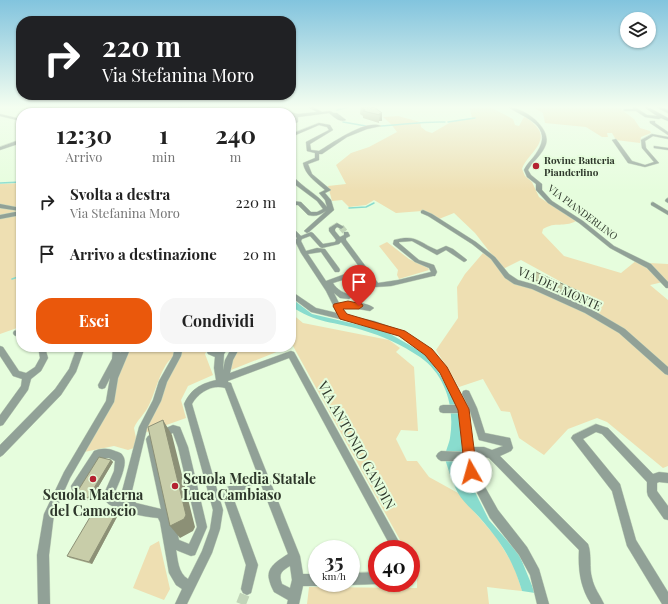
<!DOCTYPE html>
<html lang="it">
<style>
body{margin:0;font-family:"Playfair Display",serif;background:#f6f6f6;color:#222;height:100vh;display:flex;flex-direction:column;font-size:15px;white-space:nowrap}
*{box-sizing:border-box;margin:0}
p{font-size:13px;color:#767676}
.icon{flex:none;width:22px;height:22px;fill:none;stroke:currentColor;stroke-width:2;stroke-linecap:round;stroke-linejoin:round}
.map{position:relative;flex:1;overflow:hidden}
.sheet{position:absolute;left:16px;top:108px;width:280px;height:244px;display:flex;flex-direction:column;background:#fff;border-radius:16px;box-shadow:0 1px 3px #0004}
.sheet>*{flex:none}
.top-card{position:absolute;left:16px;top:16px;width:280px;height:84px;border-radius:16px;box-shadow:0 1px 3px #0004;background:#202124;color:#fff;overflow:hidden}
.fabs{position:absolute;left:620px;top:12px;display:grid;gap:8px}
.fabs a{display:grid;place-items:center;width:36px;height:36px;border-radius:50%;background:#fff;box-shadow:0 1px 3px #0004;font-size:20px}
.speed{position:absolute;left:308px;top:540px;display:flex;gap:8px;font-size:20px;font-weight:700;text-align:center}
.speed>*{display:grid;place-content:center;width:52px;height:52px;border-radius:50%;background:#fff;box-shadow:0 1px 3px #0004;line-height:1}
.speed small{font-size:10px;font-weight:400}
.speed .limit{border:6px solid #d22;background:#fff;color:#111}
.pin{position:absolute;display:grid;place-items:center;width:34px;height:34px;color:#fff;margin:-41px -17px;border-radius:50% 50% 50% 0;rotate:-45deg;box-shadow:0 0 4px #0007}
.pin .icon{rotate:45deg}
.me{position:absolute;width:44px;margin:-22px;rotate:353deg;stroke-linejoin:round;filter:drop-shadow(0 0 3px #0008)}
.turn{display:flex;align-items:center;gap:14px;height:84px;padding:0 20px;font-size:18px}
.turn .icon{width:52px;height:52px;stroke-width:2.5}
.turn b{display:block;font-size:28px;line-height:34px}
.eta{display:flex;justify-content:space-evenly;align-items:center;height:68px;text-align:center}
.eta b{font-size:24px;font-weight:700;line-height:28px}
.cta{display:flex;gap:8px;margin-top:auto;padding:8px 20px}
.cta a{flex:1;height:46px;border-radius:16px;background:#ea580c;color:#fff;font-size:16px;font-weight:700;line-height:46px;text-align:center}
.cta a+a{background:#f6f6f6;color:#222}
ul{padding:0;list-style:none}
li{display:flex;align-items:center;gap:12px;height:52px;padding:0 20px}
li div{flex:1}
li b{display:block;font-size:15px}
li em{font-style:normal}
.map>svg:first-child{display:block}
.green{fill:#eedfb2}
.water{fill:#89dcce}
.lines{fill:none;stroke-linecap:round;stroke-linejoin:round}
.stream{stroke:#89dcce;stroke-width:1.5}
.minor-tunnel-far1{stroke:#c1d5b9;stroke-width:6;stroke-dasharray:6 3;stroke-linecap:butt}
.minor-tunnel{stroke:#c1d5b9;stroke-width:10;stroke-dasharray:10 5;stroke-linecap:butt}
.minor-casing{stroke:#c5d9bd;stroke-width:1}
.minor{fill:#91a197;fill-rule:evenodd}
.wall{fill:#acb091}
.shaded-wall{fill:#8c9076}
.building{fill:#c8cda9;stroke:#8c9076}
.route{fill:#ea580c;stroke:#983908}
.poi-dot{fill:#b42331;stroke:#e6fddd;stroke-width:1.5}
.labels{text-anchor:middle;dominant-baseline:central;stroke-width:4;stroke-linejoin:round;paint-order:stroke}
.far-poi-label{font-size:10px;font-weight:bold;fill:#2d362a;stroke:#e6fddd;text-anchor:start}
.far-street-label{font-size:10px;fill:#2d362a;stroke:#e6fddd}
.street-label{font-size:12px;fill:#2d362a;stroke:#e6fddd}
.near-street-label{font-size:14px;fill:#2d362a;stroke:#e6fddd}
.near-poi-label{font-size:14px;font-weight:bold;fill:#2d362a;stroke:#e6fddd;text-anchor:start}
</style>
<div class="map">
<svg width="668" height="604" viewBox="0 0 668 604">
<rect width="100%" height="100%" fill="#e6fddd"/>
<path class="green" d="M475 107H490L513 119 515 125 519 126 524 117C530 119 531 121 536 126 551 142 526 155 522 169L525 176 532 182 539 197 576 221C563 228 556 221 543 229L542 233 564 256 621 273 637 260 663 282 650 285 668 300V370L623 330 583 307 588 298 585 295 521 260 503 269 475 233 454 213 439 219 422 211 396 213 374 200 366 205 349 207 342 200 332 201 328 186 346 184 336 165 351 153 369 147 397 132 391 124 383 117 398 116 420 122 421 127 426 131 432 133 451 122 472 118 470 109Z
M533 107H618L634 119 640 128 650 131 651 133 641 137 640 143 616 140 612 133H607L608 137H602L586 127 545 123 543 113Z
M21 183V329L17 328 0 334V184Z
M387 242 409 259 428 268 429 270 399 279 397 275 398 270 379 246Z
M483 253 491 259 514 284 534 288 610 324 668 374V466L663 468 607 422 597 418 568 429 544 455 519 438 510 412 501 411 483 379 459 387 436 350 458 318 457 287 465 274Z
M649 263 668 264V284Z
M291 313 303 323 389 340 400 348 396 352 414 367 418 431 401 430 396 439 407 461H417L429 477 458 493 496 537 514 566 522 591 487 587 489 604H307L309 587 417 588V572L411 561V549H405L293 346H291Z
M129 347H176L174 357C162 362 155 394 149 405 145 414 137 420 134 428L137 443 134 448 128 450 114 446 84 452 101 423 118 368Z
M181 347H209L205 354 213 375 188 386 181 400 186 418 144 433Z
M238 347H289L231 370 232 358Z
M159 541 170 589 164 600 133 588 150 546Z"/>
<path class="water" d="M291 298 312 314 385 331 425 354 439 373 457 404 460 416 465 472 489 520 519 554 535 593 522 591C513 560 501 542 480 518 473 510 463 502 458 493 453 484 449 472 446 462 443 455 449 445 450 438 455 408 446 375 420 357 402 345 383 336 362 330 336 322 314 323 291 306Z"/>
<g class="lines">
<path class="stream" d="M130 107 131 113
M337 110 349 107
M343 122 366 126
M448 122 475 118
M380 126C402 125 423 121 445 122
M0 183 21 182
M349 208 366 207 374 203
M12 279 21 276"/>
<path class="minor-tunnel-far1" d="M341 227 346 233"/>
<path class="minor-tunnel" d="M241 604 247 589"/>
<g class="minor-casing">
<path id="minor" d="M48 107H52L46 113H42Z
M178 107H182L180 112 182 113 176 112Z
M267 107H271L269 113H265Z
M308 107H313L322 112 330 111 334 113H337L346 120C340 123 334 117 329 113L298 117V122L291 125V122L295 120 294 117 291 115V113H283L275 111 277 110 291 112 298 114 317 112Z
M508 107C523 107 551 127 546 144 543 154 533 161 528 170L531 175 542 184V190L552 201 583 221 614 246 651 264 668 282V288H666L647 268 610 248 579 223 548 203 536 190V184L527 177 524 170C527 163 533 159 537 152 554 126 525 118 508 107Z
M633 107H635L647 115 657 116 644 107H648L668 118V121L661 118 659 119 645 117 636 111H625L623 110 625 109H633Z
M656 107H661L668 110V113Z
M0 114 21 119V121L0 116Z
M650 121H655V123L668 132V135L650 123Z
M319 123 330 125 333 130 310 144 311 150 319 151C332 143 366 119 381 126L367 129 347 137 322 154H319V160L308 164 312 174 331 190 325 193 331 200 334 210 309 232 307 233 304 231 305 230 326 211C320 215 315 217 308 215L298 205H291V201L301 202 311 212H317L323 209 317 201 293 183 291 180V175L293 176C303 188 318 194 327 207L325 200 319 193 325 190C316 182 305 175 303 163L315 158V153L307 151 306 142 329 130 327 127 319 125 291 137V134Z
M652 134 668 137V139L653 136 645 141 646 148 659 163 645 167 628 163 612 140 616 139 632 161 645 165 654 162 642 148 641 140Z
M19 140H21V143L0 150V147Z
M654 146 668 148V150L654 148Z
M668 198V203L665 201 666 199Z
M653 202 668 211V215L651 205V203Z
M0 204 21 208V215L0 219V215L20 211 0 208Z
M423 210 432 214 476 242 495 257 509 274 518 280 536 285 591 309 625 329 668 367V375L665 374 619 333 585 313 532 289 514 284 505 278 491 259 472 244 428 216 421 213V211Z
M337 223 344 227 341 229 337 227 335 229V231L340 237 344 235V232H348L350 236 346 238V240L378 283 398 280 431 272 429 268 415 262 394 245 393 244 394 240C416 234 418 242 437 250L446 246 453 249 466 259 467 260 466 261 464 262 446 250 437 255 412 241 399 242V243L419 260 434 265 437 272 435 276H433L391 286 376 287H374L341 242 339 244 322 248 320 247 310 236 302 239 301 241 306 251 317 248 325 249 339 268 340 270 339 272H335L321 252 308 254 326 281 345 274H349L350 276 349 278 333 283C337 290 344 293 351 295L352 297 349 299 340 298 334 293 339 303C348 301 367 302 374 308L370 311 347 307 342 308 345 315 374 321 405 332 431 350 447 368 468 409 473 447H484L492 450 503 446 479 440 469 408 462 394 463 391 466 390 469 391 477 408 485 433 510 438 513 448 511 451 500 456 588 544C592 554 589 568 592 578 594 588 600 595 604 604H591C580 587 578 569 579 550L489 458 484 457H474L476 471 498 510 527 547 539 569 549 604H537L530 575 519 555 490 518 468 475 465 461H441L438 459 436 456 438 453 441 451 464 452 460 413H443L440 412 439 409 440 406 443 405H458L441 372 425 354 399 336 373 327 311 312 291 297V291L316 308 337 313 326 291 301 253 295 241 297 238 291 232V227L293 228 301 236 311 232 313 233 323 244 335 242 336 240 329 231V228Z
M17 330 21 332V339L14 335 13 333 14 331Z
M0 346 3 347 19 371 26 373 35 367 40 358 39 352 34 347H43L46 351 48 358 41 371 31 379 28 390 3 425 0 426V415L21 386 22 379 13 376 0 356Z
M77 347H85L76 372 61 395 3 455 0 457V445L55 389 69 369Z
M113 347H121L120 353 123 347H131L118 378 114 402 70 478 54 514 49 555 50 604H38L37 555 44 514 64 472 106 401 110 378 105 388 102 389 99 388 98 385 112 359Z
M175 347H183L181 356 167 382 161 401 147 428 131 495 136 503 161 509 146 439 148 436 173 425 180 427 188 447 207 527 195 555 191 556 176 550C178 560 178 573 188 579L202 551 210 529 213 510 184 404C191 389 200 384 216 380L214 368 215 357 208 354 207 352C212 345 221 347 229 347L224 354 223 370 225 360 232 347H240L233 360 230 373 288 352 291 351 294 352 403 549H392L289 358 228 381V382L231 383 232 386 300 556 303 574H317V583H321V584L317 586H303L299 604H287L288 600 274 592C272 588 270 584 269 579 266 567 279 560 288 554L260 482 233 495V497L258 565 251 593 247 595 243 593 241 589 246 565 223 497 225 488 257 473 225 388C212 384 198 393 192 404L223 510 220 529 212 553 187 604H175L182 589 176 585 169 573 160 522 158 518C149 517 140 516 132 513 130 512 129 510 127 510 117 505 109 510 103 496L114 471 115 461 109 458H100L80 490 76 491 72 490 71 486 94 451C101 448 108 448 115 451 118 452 122 453 123 456 129 464 117 486 114 495L117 497 122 498 121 495 139 427 153 400 159 381 173 356ZM173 433 178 447 197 527 189 544 179 540 156 441ZM290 566 292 580 290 588 282 584C278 573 282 571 290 566Z
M596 424 608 428 653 474 659 472 668 473V483L659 482 657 483V491L668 506V520L664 519 648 496 647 492V482L602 434 596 432 583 439 620 484 636 540 668 592V604H662L627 546 612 491 571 438 573 435Z
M377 572V583H379L377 584 351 585 347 583H351V573Z"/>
</g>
<use href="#minor" class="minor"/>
</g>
<path class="wall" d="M361 107 371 108 382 113V121H379V123L363 118V116L360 114Z
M531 278 585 294 579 302 530 281Z
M111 460 113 462 90 501 73 497 71 494 79 489Z
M116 513 118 515 92 564 70 558 67 556Z"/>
<path class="shaded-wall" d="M382 113V121H379L380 115 379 114Z
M163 420 172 435 195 527 193 531 180 538 170 526Z
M111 460 113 462 90 501 88 498Z
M116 513 118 515 92 564 89 562Z"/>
<path class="building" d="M361 107H369L371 108 374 107 382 113 379 114 380 115 363 111 365 110Z
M536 272 585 294 581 299 531 278Z
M163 420 186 515 184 519 170 526 148 427Z
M99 457 111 460 88 498 71 494 73 490 79 489Z
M96 507 116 513 89 562 67 556Z"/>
<linearGradient id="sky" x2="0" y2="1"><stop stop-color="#82c4de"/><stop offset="0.56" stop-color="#f4fef0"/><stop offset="1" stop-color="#f4fef0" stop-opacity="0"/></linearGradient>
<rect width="668" height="191" fill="url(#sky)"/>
<path class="route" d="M348 301 362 304 363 306 359 309H343L347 314 405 331 432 349 447 367 469 409 477 472 476 476 471 478 467 476 465 472 458 410 440 373 425 355 399 336 340 319 333 306 334 304Z"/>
<g class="poi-dot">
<circle cx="536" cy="166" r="4"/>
<circle cx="93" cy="479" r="4"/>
<circle cx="175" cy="486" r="4"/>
</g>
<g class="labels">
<g class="far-poi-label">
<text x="544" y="160">Rovine Batteria<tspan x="544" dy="12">Pianderlino</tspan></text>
</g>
<g class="far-street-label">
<text transform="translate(583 212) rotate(37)">VIA PIANDERLINO</text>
</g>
<g class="street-label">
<text transform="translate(560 288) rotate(24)">VIA DEL MONTE</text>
</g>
<g class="near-street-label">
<text transform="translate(357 445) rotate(61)">VIA ANTONIO GANDIN</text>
</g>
<g class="near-poi-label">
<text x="183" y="478">Scuola Media Statale<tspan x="183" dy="16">Luca Cambiaso</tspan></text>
<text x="93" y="494" text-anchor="middle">Scuola Materna<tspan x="93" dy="16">del Camoscio</tspan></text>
</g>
</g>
</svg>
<div class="fabs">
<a><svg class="icon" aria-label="layers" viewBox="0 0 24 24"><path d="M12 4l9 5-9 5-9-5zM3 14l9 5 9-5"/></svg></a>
</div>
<div class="speed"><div>35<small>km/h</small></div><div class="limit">40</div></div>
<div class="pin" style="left:359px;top:306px;background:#d93025"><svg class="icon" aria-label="arrive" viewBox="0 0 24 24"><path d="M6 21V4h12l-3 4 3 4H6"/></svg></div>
<svg class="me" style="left:471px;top:472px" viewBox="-20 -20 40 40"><circle r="19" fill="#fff"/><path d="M0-13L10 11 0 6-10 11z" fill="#ea580c"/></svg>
<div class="top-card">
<div class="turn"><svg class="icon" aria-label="right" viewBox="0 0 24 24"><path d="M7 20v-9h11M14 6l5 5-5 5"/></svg><div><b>220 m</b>Via Stefanina Moro</div></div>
</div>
<section class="sheet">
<div class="eta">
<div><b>12:30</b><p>Arrivo</p></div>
<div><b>1</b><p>min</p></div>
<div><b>240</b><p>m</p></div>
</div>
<ul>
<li><svg class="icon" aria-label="right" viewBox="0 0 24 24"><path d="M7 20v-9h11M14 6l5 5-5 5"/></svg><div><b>Svolta a destra</b><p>Via Stefanina Moro</p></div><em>220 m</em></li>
<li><svg class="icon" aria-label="arrive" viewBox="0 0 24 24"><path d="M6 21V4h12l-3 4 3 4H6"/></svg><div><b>Arrivo a destinazione</b></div><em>20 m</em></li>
</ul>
<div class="cta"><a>Esci</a><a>Condividi</a></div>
</section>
</div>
